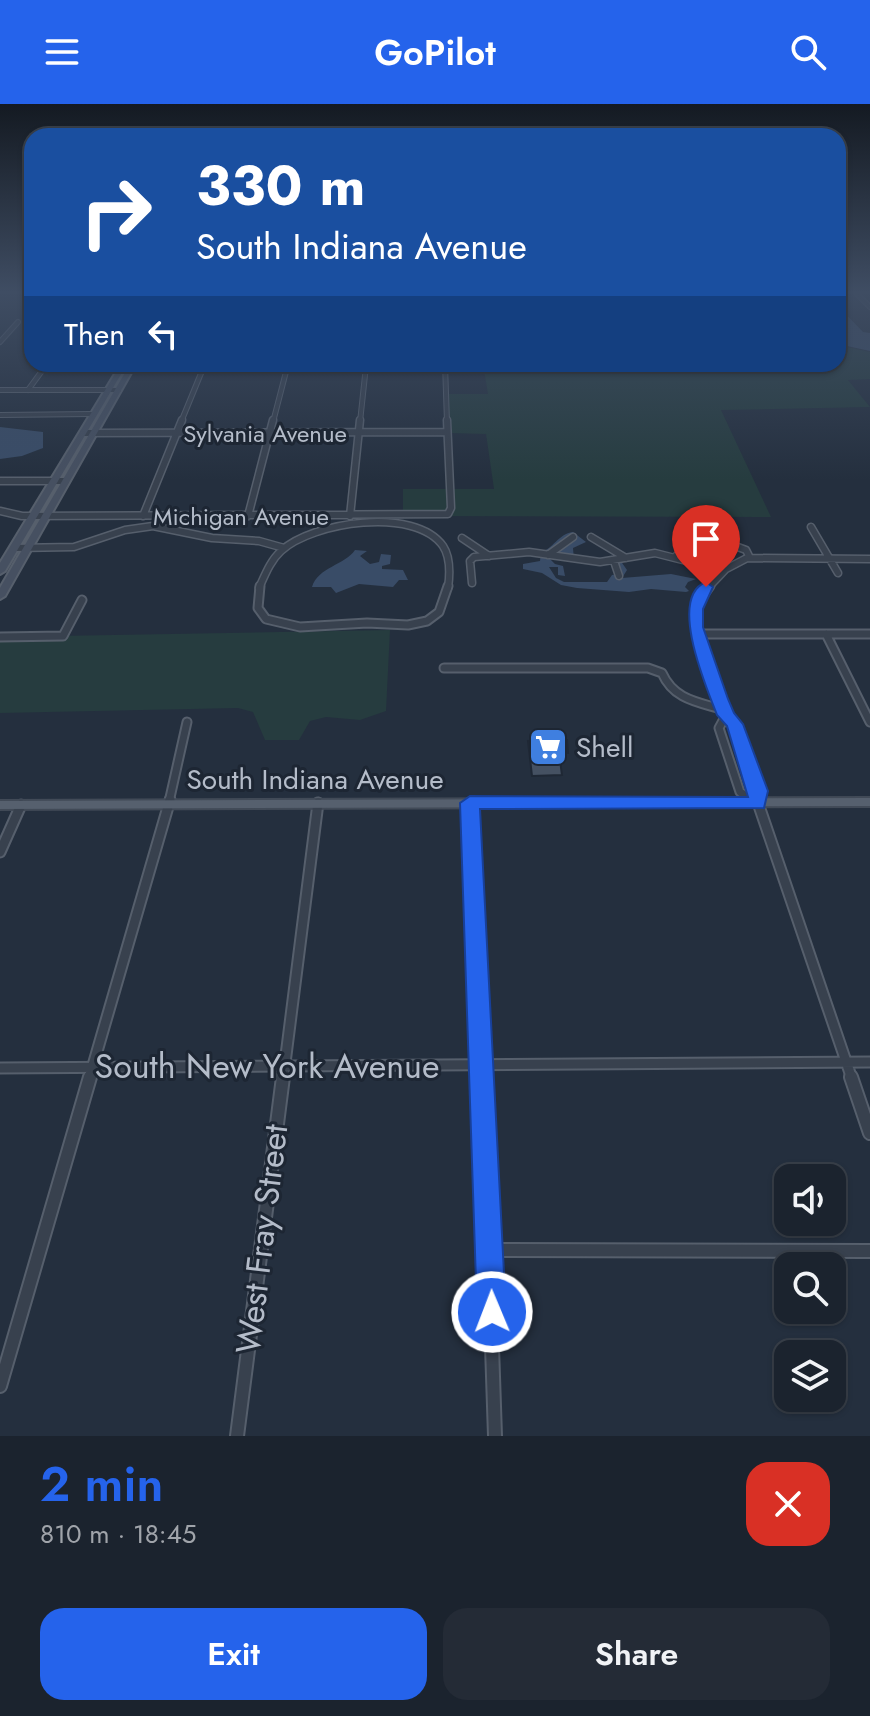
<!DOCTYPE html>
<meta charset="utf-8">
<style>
body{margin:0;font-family:Jost,sans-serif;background:#242b36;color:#f1f3f6;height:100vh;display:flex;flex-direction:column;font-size:30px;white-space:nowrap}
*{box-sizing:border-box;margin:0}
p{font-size:26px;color:#a0a4aa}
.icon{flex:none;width:44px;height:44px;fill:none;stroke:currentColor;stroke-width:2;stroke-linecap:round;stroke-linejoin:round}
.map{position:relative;height:1332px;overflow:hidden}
.sheet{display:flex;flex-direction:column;background:#1b232e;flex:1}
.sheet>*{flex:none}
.hud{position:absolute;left:24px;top:24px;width:822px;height:244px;border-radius:24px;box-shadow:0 2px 6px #0004,0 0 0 2px #39404a;background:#1a4fa0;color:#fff;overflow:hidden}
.buttons{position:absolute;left:774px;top:1060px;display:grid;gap:16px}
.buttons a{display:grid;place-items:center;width:72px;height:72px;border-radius:16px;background:#1b232e;box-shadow:0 2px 6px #0004,0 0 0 2px #39404a;font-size:40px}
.pin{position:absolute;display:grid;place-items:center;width:68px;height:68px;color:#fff;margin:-82px -34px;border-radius:50% 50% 50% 0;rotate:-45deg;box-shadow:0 0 8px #0007}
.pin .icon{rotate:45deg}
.me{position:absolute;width:88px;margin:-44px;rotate:359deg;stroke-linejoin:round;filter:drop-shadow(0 0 6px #0008)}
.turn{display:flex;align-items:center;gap:28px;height:168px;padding:0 40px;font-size:36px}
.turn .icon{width:104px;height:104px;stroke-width:2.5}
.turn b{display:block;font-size:56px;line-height:68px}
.then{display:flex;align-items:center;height:76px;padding:0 40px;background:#0003;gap:16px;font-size:30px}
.round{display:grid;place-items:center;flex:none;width:84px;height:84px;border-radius:24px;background:#242b36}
.overview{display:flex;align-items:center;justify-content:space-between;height:136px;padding:0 40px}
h1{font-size:48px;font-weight:600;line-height:60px;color:#2563eb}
.action{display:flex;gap:16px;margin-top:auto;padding:16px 40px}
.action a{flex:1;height:92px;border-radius:24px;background:#2563eb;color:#fff;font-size:32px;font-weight:600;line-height:92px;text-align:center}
.action a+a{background:#242b36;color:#f1f3f6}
header{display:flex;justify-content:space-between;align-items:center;height:104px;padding:0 40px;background:#2563eb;color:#fff;font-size:36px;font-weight:600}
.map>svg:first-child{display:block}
.green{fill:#263c3f}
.water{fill:#394c67}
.building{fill:#455162;stroke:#1f2835;stroke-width:2}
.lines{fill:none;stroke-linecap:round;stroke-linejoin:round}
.minor-far4-casing{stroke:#565f6c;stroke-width:6}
.minor-far3-casing{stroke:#565f6c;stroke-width:9}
.minor-far2-casing{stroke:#565f6c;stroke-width:11}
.minor-far1-casing{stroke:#565f6c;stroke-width:13}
.minor-casing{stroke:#565f6c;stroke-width:16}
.secondary-casing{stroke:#565f6c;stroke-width:4}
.primary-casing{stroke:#414a57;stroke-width:4}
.minor-far4{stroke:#38414e;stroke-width:4}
.minor-far3{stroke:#38414e;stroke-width:6}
.minor-far2{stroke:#38414e;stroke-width:7}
.minor-far1{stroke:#38414e;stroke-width:9}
.minor{stroke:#38414e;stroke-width:12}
.secondary{fill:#465061;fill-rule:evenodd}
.primary{fill:#56606e;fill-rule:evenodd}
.route{fill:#2563eb;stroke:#184099;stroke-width:2}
.labels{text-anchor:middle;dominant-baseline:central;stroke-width:6;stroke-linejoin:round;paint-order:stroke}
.far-street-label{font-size:24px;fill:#b4bcc9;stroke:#1d2633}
.poi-label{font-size:28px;fill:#b4bcc9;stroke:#1d2633;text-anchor:start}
.street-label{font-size:28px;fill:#b4bcc9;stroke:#1d2633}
.near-street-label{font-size:34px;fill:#b4bcc9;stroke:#1d2633}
</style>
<header><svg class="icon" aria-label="menu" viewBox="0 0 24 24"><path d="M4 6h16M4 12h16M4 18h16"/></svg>GoPilot<svg class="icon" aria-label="search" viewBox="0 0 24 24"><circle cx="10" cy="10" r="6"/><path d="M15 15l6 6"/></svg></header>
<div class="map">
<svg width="870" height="1332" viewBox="0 0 870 1332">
<rect width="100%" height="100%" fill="#242f3e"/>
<path class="green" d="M838 241 870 248V275L848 276 870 303 721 306 771 413 403 412V385H494L486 330 449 329 447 290H488L483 260H838Z
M390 526 386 607 360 616 326 613 310 617 299 636H265L253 608 238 604 0 609V533Z"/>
<path class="water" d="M838 202 863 228 870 229V247L838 240V223H847L838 211Z
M0 323 43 328V344L22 352 0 355Z
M573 428 586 438 573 444 574 456 550 455 555 460 563 462 565 472 558 471V463H549L556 474 564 478H607L612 471 619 470 613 458 620 456 627 466 622 474 671 470 696 475 688 478 685 483 689 487 686 488 651 485 629 488 577 484 561 481 542 469 523 465V460L540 457 541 448C553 445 558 430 573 428Z
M355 446 367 447 360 452 370 460 379 458 381 450 391 451 390 460 382 462V465L403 466 408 476H399L393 483 359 480 336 489 331 483H312C318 463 345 461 355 446Z"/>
<path class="building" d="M567 636 568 649H559L562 671 532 672 528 637Z"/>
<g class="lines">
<g class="minor-far4-casing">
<path id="minor-far4" d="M856 189 870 203
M0 238 18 218
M445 260 447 318
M123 262H445
M0 286H119
M28 286 47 260
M0 311 93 310
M181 318 204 262
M273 318 288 260
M360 318 366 262"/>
</g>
<g class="minor-far3-casing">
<path id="minor-far3" d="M83 329 447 328
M0 377H66
M0 407 22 412 448 410 451 404 447 316
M143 412 182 316
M248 412 273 316
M350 412 360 316
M811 423 838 469
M591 433 626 454
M711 433 746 446 750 454
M462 434 489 452
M14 444 74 443 125 426 153 422 212 434 259 437 284 444
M548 451 573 433
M676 452 703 432
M614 457 619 472
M472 479 470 457 474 453 529 448 600 458 655 449 722 466
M259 484C265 471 270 457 281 447 312 418 415 402 443 442 451 454 450 470 448 484
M708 484 726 465 747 454 870 455"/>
</g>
<g class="minor-far2-casing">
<path id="minor-far2" d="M260 482 258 504 266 515 300 523 367 519 408 521 427 517 439 508 448 482
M710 482 699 498 697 524 703 553 754 674 757 698
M698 530H870
M826 530 870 618
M0 533 63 532 82 496
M444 564H648L662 569C674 596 698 598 724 606
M726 611 719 624 740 688 755 698
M169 698 187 618"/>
</g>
<g class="minor-far1-casing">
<path id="minor-far1" d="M752 696 756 699
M757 696 852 975
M470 699 483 975
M0 748 21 701
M0 964 870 958
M89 975 170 696
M283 975 318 699"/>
</g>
<g class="minor-casing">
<path id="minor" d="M483 973 495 1332
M851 973 870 1029
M491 1146 870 1147
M0 1282 90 973
M237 1332 283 973"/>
</g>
<g class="secondary-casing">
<path id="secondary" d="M121 260H127L5 467 0 470V459Z
M130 260H136L5 492 0 495V484Z"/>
</g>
<g class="primary-casing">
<path id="primary" d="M870 694V702L0 705V697Z"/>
</g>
<use href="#minor-far4" class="minor-far4"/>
<use href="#minor-far3" class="minor-far3"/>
<use href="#minor-far2" class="minor-far2"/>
<use href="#minor-far1" class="minor-far1"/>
<use href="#minor" class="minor"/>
<use href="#secondary" class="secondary"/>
<use href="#primary" class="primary"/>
</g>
<linearGradient id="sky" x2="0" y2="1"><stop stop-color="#141a22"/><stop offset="0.5" stop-color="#3f4d63"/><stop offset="1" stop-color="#3f4d63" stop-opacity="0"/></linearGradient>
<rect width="870" height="376" fill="url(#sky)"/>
<path class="route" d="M706 478 713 483 703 505V523L728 595 734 609 743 620 768 687 764 704 480 705 506 1208 502 1218 492 1222 482 1218 477 1208 460 699 470 692 748 693 727 622 717 611C707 585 667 493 706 478Z"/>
<defs>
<g id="supermarket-square" transform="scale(2)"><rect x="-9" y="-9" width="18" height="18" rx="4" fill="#3f7fe0" stroke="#1d2633"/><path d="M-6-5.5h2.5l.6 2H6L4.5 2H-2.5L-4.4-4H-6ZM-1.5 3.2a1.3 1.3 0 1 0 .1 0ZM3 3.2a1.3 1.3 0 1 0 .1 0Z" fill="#fff"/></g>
</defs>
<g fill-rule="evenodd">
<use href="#supermarket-square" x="548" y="643"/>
</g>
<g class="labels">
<g class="far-street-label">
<text x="265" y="329">Sylvania Avenue</text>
<text x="241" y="412">Michigan Avenue</text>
</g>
<g class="poi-label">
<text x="576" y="643">Shell</text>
</g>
<g class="street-label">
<text x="315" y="675">South Indiana Avenue</text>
</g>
<g class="near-street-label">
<text x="267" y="962">South New York Avenue</text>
<text transform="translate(262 1135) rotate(-83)">West Fray Street</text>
</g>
</g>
</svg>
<div class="buttons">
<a><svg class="icon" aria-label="sound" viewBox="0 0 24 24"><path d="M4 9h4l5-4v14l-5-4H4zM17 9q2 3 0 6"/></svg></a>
<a><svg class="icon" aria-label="search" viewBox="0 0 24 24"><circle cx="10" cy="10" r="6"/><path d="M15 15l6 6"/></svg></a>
<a><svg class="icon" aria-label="layers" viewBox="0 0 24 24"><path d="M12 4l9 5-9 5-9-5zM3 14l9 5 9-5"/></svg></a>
</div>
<div class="pin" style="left:706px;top:483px;background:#d93025"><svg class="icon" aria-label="arrive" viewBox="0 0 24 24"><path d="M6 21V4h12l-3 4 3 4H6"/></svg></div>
<svg class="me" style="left:492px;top:1208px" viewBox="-20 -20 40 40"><circle r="17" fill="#2563eb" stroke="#fff" stroke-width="3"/><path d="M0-11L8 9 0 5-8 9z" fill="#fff"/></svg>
<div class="hud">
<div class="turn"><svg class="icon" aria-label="right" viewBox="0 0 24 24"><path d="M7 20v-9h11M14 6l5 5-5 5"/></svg><div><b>330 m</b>South Indiana Avenue</div></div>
<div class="then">Then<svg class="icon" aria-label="left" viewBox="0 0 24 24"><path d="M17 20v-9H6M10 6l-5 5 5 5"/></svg></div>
</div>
</div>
<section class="sheet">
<div class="overview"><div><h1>2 min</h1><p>810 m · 18:45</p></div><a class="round" style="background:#d93025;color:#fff"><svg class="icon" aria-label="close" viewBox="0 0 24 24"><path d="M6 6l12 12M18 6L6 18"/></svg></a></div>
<div class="action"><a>Exit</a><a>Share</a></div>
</section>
